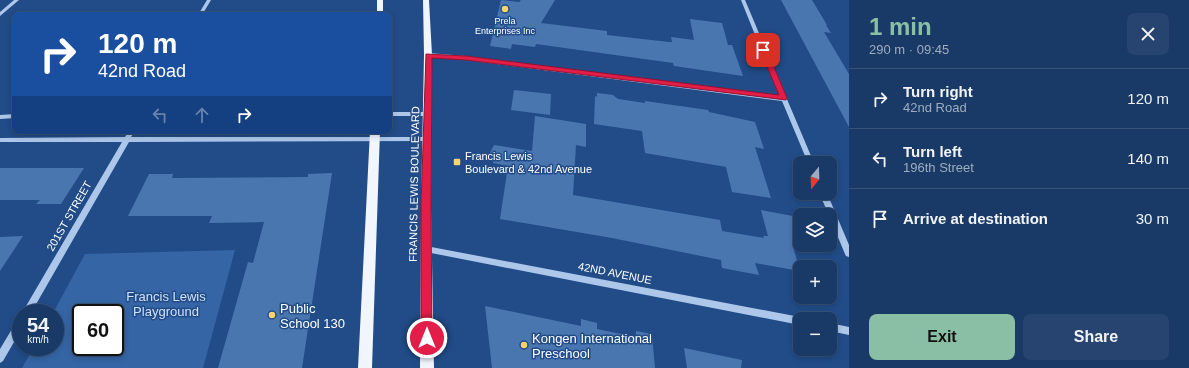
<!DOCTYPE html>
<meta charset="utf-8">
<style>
body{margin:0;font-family:Helvetica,sans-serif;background:#26446f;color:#f1f3f6;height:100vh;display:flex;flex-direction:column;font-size:15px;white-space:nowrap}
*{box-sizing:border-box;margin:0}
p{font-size:13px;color:#9facbf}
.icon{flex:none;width:22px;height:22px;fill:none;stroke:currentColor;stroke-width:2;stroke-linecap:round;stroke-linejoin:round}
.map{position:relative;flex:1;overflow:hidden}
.drawer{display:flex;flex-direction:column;background:#193966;width:340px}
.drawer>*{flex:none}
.banner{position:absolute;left:12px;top:12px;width:380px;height:122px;border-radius:8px;box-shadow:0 2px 6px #0003,0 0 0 1px #37537a;background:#1a4fa0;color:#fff;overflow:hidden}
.needle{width:26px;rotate:199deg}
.controls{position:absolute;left:793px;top:156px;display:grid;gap:8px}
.controls a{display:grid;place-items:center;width:44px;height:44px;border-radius:8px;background:#193966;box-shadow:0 2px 6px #0003,0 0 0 1px #37537a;font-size:20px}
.speed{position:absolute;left:12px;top:304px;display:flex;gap:8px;font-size:20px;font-weight:700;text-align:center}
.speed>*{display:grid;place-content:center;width:52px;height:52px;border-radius:50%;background:#193966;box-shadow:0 2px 6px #0003,0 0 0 1px #37537a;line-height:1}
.speed small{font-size:10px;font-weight:400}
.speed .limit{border:2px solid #111;border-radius:6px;background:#fff;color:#111}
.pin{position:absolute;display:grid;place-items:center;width:34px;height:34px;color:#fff;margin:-17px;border-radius:8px;box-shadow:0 2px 6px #0006}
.me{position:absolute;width:44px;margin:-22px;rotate:0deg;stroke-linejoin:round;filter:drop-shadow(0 0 3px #0008)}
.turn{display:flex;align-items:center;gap:14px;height:84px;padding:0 20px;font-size:18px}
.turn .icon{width:52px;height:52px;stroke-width:2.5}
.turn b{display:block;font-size:28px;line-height:34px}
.lanes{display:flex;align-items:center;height:38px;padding:0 20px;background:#0003;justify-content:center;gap:20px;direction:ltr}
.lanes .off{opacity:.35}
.round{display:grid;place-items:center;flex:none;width:42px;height:42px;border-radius:8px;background:#26446f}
.overview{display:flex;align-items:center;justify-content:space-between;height:68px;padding:0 20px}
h1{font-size:24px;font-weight:800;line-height:30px;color:#8abfa5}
.cta{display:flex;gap:8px;margin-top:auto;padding:8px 20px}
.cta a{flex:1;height:46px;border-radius:8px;background:#8abfa5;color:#111;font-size:16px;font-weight:800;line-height:46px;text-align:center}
.cta a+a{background:#26446f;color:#f1f3f6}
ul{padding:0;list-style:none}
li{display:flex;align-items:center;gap:12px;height:60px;padding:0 20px;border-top:1px solid #37537a}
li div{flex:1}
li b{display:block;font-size:15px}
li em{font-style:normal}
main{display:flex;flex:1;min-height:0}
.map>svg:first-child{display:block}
.green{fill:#3565a5;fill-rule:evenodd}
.building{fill:#4a76b0}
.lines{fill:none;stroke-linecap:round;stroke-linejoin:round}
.minor{fill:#acc7ea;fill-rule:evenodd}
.major{fill:#f0f5fe;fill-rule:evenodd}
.route{fill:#e11d48;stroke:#92132f}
.poi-dot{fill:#f7d26d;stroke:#214c88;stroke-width:1.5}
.labels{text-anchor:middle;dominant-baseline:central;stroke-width:3;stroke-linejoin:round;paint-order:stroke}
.far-poi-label{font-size:9px;fill:#fff;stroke:#214c88}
.poi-label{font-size:11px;fill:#fff;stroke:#214c88;text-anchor:start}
.street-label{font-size:11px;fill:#fff;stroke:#214c88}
.near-park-label{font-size:13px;fill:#d0e1f8;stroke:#214c88}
.near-poi-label{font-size:13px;fill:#fff;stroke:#214c88;text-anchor:start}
</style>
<main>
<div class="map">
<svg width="849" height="368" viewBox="0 0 849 368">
<rect width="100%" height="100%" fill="#214c88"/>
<path class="green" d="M235 250 203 368H22L34 347H55V313H53L85 254ZM81 313H115V347H81Z"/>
<path class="building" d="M501 0 519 2 521 0H555L541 23 607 31V35L669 42H672L671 37 694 40 690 19 722 23 728 45H732L743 76 674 66 673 63 536 44 535 47 512 44 511 49 490 46Z
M781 0H812L827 25H826L831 33 824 32 849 74V127Z
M514 90 551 94 550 115 511 110Z
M597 93 613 95 618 99 645 103V101L708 110 709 112 755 122 764 149 755 147 771 198 732 192 726 167 645 153 642 131 594 124 595 96 597 97Z
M535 116 586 124V147L576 145 573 195 720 220 722 231 764 238 763 236H768L761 210 793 216 800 237V245L792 243 800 271 755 263 759 275 722 268 721 260 612 238 500 219 508 166 493 163 490 153 494 145 532 151Z
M0 168H84L61 204H36L40 200H0Z
M332 173 302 368H218L248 262 253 263 264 222 209 223 212 216H128L149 174H173L172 178 308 177V174Z
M23 236 0 271V237Z
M485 306 581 326V319L597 323V329L636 337V331L652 334 655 368H492Z
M684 348 742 360 741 368H687Z"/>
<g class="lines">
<path class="minor" d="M14 0H19L0 16V12Z
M207 0H211L202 15H198Z
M741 0H745L814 163H808L782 101 466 60 428 57 425 55 428 53 466 56 780 97Z
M116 12H120L119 15H115Z
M389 112H428L431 114 428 116H389Z
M15 114V118L0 119V115Z
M129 131H135L131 137H428L431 139 428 141 129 142 31 313H22L122 142H0V138L125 137Z
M819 193H827L849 245V257L846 256 845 254 830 218V215H829Z
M426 246 800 317 804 319H800V325L426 252 423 251 422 249 423 247Z
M21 318V330L3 361 0 363V349L18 319Z
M830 323 849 327V335L830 331Z"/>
<path class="major" d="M377 0H383V15H377Z
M423 0H429L432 55 431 206 434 368H420L421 206 424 55Z
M370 131H380L372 368H358Z"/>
</g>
<path class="route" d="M763 47 767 50 787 98 786 100 466 60 432 58 431 206 432 338 431 342 427 344 422 342 421 338V206L426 54 466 56 779 95 760 50Z"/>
<g class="poi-dot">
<circle cx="505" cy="9" r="4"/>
<rect x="453" y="158" width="8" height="8" rx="2"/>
<circle cx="272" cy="315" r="4"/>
<circle cx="524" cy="345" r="4"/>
</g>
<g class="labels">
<g class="far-poi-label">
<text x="505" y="21">Prela<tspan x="505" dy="10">Enterprises Inc</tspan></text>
</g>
<g class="poi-label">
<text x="465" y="156">Francis Lewis<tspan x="465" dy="13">Boulevard &amp; 42nd Avenue</tspan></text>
</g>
<g class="street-label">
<text transform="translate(414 184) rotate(-89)">FRANCIS LEWIS BOULEVARD</text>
<text transform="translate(69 216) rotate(-60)">201ST STREET</text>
<text transform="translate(615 273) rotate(11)">42ND AVENUE</text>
</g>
<g class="near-park-label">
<text x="166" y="296">Francis Lewis<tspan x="166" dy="15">Playground</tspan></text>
</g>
<g class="near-poi-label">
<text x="280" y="308">Public<tspan x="280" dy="15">School 130</tspan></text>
<text x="532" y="338">Kongen International<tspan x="532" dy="15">Preschool</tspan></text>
</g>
</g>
</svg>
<div class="controls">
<a><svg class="needle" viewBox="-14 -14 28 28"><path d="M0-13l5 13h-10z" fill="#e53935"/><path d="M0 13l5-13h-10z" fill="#9facbf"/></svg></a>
<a><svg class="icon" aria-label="layers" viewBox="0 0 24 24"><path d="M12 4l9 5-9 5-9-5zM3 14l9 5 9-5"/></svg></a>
<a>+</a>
<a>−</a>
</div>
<div class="speed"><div>54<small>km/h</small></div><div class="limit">60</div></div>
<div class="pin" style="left:763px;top:50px;background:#d93025"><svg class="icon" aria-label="arrive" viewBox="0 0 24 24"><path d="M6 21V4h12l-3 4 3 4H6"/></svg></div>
<svg class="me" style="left:427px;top:338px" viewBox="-20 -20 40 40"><circle r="17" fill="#e11d48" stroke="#fff" stroke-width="3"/><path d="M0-11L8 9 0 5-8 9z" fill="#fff"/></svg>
<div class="banner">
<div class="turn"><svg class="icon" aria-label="right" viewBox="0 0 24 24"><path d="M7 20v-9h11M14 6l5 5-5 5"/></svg><div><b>120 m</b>42nd Road</div></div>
<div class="lanes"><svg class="icon off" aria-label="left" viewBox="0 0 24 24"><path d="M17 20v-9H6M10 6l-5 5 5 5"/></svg><svg class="icon off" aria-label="ahead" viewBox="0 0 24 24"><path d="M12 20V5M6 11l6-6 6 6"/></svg><svg class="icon" aria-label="right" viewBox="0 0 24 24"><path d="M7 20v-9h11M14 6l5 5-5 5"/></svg></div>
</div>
</div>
<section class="drawer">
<div class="overview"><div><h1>1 min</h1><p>290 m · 09:45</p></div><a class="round"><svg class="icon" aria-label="close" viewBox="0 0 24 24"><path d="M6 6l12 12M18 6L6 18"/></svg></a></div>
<ul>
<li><svg class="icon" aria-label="right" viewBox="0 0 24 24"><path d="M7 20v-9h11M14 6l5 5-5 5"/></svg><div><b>Turn right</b><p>42nd Road</p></div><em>120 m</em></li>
<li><svg class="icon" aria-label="left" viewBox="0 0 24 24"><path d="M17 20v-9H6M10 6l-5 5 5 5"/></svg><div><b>Turn left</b><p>196th Street</p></div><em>140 m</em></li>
<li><svg class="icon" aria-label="arrive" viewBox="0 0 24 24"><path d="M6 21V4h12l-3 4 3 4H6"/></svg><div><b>Arrive at destination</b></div><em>30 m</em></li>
</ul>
<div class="cta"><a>Exit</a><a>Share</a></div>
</section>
</main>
